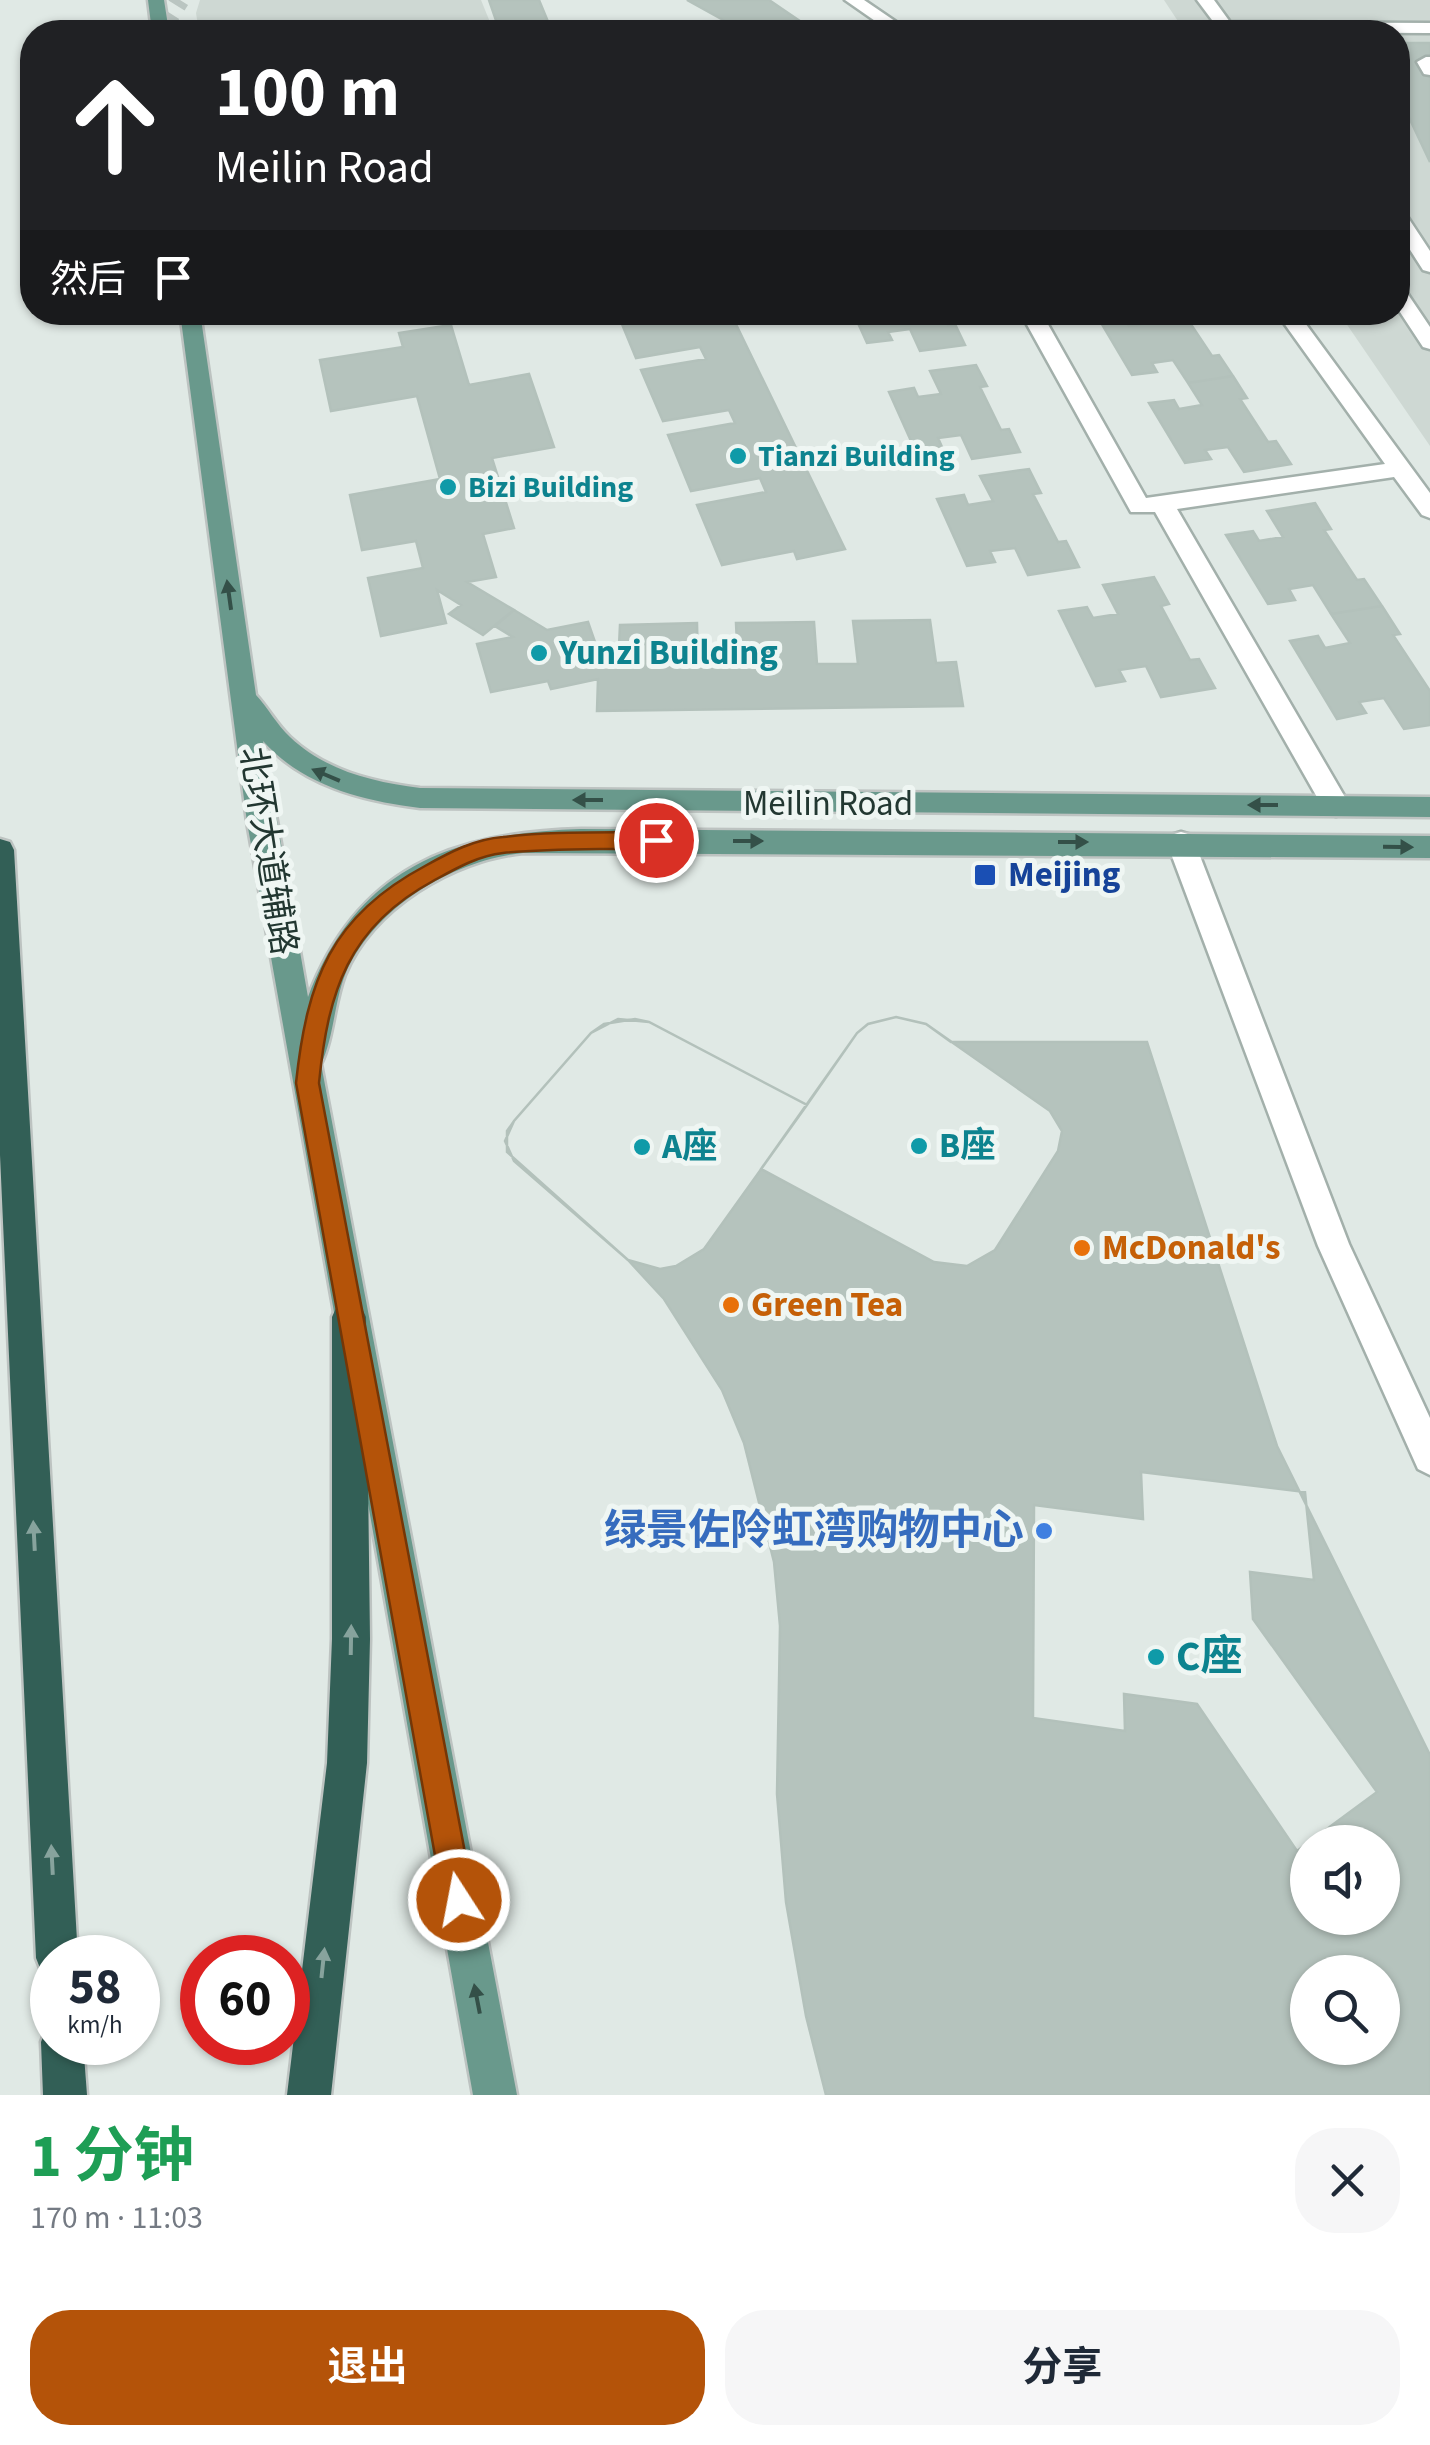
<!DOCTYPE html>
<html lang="zh">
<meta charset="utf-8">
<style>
body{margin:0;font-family:"Source Sans 3","Noto Sans SC",sans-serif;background:#f6f6f7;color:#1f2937;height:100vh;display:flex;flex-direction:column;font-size:38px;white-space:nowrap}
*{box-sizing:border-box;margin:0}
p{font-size:32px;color:#747a83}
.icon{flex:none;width:55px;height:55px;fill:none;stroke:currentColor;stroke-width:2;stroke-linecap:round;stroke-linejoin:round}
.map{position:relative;height:2095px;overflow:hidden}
.sheet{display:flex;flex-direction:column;background:#fff;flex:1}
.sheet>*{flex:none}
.top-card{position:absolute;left:20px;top:20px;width:1390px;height:305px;border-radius:40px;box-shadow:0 2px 8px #0004;background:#202124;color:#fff;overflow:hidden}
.buttons{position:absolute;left:1290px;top:1825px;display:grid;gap:20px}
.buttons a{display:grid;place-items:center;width:110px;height:110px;border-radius:50%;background:#fff;box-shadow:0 2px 8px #0004;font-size:50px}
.speed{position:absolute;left:30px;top:1935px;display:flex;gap:20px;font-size:50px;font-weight:700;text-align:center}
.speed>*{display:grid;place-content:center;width:130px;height:130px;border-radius:50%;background:#fff;box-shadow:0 2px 8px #0004;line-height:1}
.speed small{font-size:25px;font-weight:400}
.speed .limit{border:15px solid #d22;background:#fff;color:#111}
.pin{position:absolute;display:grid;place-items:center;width:85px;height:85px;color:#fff;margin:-42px;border:5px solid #fff;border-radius:50%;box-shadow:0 2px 10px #0007}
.me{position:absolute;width:110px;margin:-55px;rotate:349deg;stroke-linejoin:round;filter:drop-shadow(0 0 8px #0008)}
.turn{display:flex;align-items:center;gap:35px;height:210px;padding:0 30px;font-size:45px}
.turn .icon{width:130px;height:130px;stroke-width:2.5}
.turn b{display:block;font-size:70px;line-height:85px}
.then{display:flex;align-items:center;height:95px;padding:0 30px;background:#0003;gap:20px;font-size:38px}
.round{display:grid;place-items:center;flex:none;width:105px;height:105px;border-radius:40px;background:#f6f6f7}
.overview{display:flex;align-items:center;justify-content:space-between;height:170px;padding:0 30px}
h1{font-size:60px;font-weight:700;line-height:75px;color:#1e9e55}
.action{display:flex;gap:20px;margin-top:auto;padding:20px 30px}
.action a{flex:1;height:115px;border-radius:40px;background:#b45309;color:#fff;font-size:40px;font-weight:700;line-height:115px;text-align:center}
.action a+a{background:#f6f6f7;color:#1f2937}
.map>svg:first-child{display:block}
.built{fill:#ced8d3}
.building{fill:#b5c3bd;stroke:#b3c1bb;stroke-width:2.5;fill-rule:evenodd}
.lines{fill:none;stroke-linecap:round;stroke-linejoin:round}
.minor-tunnel{stroke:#bac5c1;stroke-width:19;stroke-dasharray:19 10;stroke-linecap:butt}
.minor-casing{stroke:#a3b0ab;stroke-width:5}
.major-casing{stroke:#bdc3c1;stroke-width:5}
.highway-casing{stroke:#bdc3c1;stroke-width:5}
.minor{fill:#fff;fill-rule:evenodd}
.major{fill:#69998c;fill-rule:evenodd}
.highway{fill:#325f56;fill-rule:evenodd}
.oneway{fill:#345048}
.oneway2{fill:#87a39d}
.route{fill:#b45309;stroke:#753606;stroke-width:2.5}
.culture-dot{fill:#0f9aa8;stroke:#eff6f3;stroke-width:4}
.transit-dot{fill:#1a4fb4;stroke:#eff6f3;stroke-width:4}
.food-dot{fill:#e8710a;stroke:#eff6f3;stroke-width:4}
.shop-dot{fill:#3f7fe0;stroke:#eff6f3;stroke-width:4}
.labels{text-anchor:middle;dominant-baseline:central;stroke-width:10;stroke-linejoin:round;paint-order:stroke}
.far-culture-label{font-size:30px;font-weight:bold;fill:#0d838f;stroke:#eff6f3;text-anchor:start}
.culture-label{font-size:35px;font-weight:bold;fill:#0d838f;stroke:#eff6f3;text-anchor:start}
.street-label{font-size:35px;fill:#223731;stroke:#eff6f3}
.transit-label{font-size:35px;font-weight:bold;fill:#164399;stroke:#eff6f3;text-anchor:start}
.food-label{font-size:35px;font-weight:bold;fill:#c56008;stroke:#eff6f3;text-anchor:start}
.near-shop-label{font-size:42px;font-weight:bold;fill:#366cbe;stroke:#eff6f3;text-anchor:end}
.near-culture-label{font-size:42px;font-weight:bold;fill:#0d838f;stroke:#eff6f3;text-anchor:start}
</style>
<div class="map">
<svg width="1430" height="2095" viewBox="0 0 1430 2095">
<rect width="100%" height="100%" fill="#e0e9e5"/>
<path class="built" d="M200 0H481L494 32H199L196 13Z
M1164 0H1430V446L1339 313 1398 312V32H1185Z"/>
<path class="building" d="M489 0H539L551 29 557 32H500Z
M687 0H769L816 32H745Z
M1398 43H1430V162L1398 94Z
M617 312H730L845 549 797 559 794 551 722 565 697 505 766 492 760 478 691 491 668 435 735 423 729 410 663 421 641 370 706 359 700 347 636 358Z
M853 312H942L948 325 955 324 965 345 920 351 910 329 888 332 892 340 867 343Z
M1144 312H1191L1193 316 1186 317 1212 356 1219 355 1233 376 1188 383 1173 360 1152 363 1157 372 1132 375 1100 321 1124 318 1129 326 1150 323Z
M451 325 469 385 529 374 554 447 492 458 514 528 483 534 496 577 467 582 514 610 483 635 449 614 461 605 437 590 446 623 381 636 368 578 423 568 416 541 362 550 350 495 440 479 417 396 331 411 320 360 403 347 399 333Z
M976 365 987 386 980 387 1001 430 1009 429 1020 452 972 459 961 435 938 438 942 447 915 450 889 392 914 388 918 397 941 394 930 371Z
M1233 376 1247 398 1240 399 1268 442 1276 441 1291 464 1244 472 1228 447 1205 450 1211 459 1185 463 1149 403 1174 400 1179 409 1202 405 1188 383Z
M1029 469 1041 493 1033 494 1058 542 1066 541 1079 567 1028 575 1015 548 990 551 995 562 967 566 937 499 964 495 968 505 993 501 980 476Z
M1315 503 1331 529 1324 530 1357 580 1364 579 1382 606 1331 614 1313 585 1289 589 1295 600 1268 604 1226 535 1253 531 1259 541 1283 537 1267 511Z
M1154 577 1169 604 1161 606 1190 660 1199 659 1215 688 1161 697 1146 666 1119 670 1125 681 1096 686 1059 611 1087 607 1093 618 1118 614 1103 585Z
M1382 606 1400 634 1393 635 1430 691V725L1404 729 1384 698 1359 702 1366 713 1337 719 1290 641 1318 636 1325 648 1350 643 1331 614Z
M514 610 547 630 588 622 604 668 618 667 620 625 697 623 698 666 738 665 736 623 814 622 817 664H858L853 621 930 620 936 663 956 662 963 706 597 711 598 679 551 689 548 681 491 692 477 644 513 637 495 626Z
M896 1017 926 1024 951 1042H1147L1277 1446 1430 1755V2095H826L806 2016 786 1902 777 1794 780 1626 774 1562 744 1443 722 1390 664 1299 628 1260 514 1161 505 1141 514 1121 591 1033 604 1024 635 1019 649 1022 807 1105 857 1033 868 1024ZM1308 1842H1382V1918H1308ZM1308 1972H1382V2048H1308Z
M896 1017 926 1024 1050 1111 1062 1131 1058 1151 995 1250 967 1266 934 1262 761 1169 857 1033 868 1024Z
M618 1019 649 1022 807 1105 704 1249 676 1266 660 1269 628 1260 507 1152V1131L514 1121 591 1033Z
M1141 1472 1305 1492 1314 1580 1250 1572 1253 1619 1377 1792 1297 1851 1197 1704 1124 1694 1125 1731 1033 1718 1034 1505 1143 1519Z"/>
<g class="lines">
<path class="minor-tunnel" d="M161 30 180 0"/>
<g class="minor-casing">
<path id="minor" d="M845 0H864L911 32H891Z
M1197 0H1214L1230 22 1430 23V33L1221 32Z
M1426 57H1430V75L1424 74 1417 62Z
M1398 211 1405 213 1430 251V272L1423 270 1398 231Z
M1398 288 1405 290 1430 327V349L1423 347 1398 309Z
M1020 312H1041L1146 498 1385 464 1276 312H1297L1430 493V518L1422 515 1394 477 1177 509 1346 799 1349 806 1346 813 1336 816 1326 813 1155 512H1131Z
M1181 832 1191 835 1195 843 1349 1244 1430 1418V1475L1418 1469 1318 1246 1167 843 1171 835Z"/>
</g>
<g class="major-casing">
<path id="major" d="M148 0H164L169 32H152Z
M180 312H200L256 695C268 708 277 725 290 737 326 771 373 782 420 788L1430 797V817L420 808C363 801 303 786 263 741L308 997C357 868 451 833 581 829L1430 836V858L523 853C453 860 373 908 345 975 334 1003 334 1037 321 1064L517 2095H473L247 822Z"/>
</g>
<g class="highway-casing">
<path id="highway" d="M0 839 10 842 14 850 78 1958H52V1977L42 1973 36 1958 0 1155Z
M349 1301 361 1306 366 1317 370 1639 367 1763 331 2095H287L327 1763 332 1639V1317L337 1306Z
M52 2025V2042H83L87 2095H43L41 2042 47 2027Z"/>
</g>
<use href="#minor" class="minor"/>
<use href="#major" class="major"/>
<use href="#highway" class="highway"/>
</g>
<defs><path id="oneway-solid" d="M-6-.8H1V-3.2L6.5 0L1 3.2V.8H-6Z" transform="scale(2.5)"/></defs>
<g class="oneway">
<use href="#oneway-solid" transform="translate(229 595) rotate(-98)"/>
<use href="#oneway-solid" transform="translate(326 775) rotate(-157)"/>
<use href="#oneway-solid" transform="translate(588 800) rotate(-180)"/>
<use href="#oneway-solid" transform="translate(1263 805) rotate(-180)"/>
<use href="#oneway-solid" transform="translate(748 841)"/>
<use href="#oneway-solid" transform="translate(1073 842)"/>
<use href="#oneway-solid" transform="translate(1398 847) rotate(1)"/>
<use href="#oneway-solid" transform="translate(477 1999) rotate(-101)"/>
</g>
<g class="oneway2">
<use href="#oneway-solid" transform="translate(34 1536) rotate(-93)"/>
<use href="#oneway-solid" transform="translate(351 1640) rotate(-89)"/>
<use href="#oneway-solid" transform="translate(52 1860) rotate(-93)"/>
<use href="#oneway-solid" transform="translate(323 1963) rotate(-84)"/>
</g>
<path class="route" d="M656 832 666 840 656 848C605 850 553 848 503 853 477 856 455 869 433 881 348 927 328 992 319 1083L474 1900 470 1911 459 1916 448 1911 443 1900 296 1083C307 980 331 916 425 866 450 852 475 839 503 837 553 831 605 833 656 832Z"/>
<g class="culture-dot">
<circle cx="738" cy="456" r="10"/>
<circle cx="448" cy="487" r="10"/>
<circle cx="539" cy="653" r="10"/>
<circle cx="919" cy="1146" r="10"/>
<circle cx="642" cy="1147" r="10"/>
<circle cx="1156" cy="1657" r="10"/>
</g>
<rect class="transit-dot" x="973" y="863" width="24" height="24" rx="5"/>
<g class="food-dot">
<circle cx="1082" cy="1248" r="10"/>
<circle cx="731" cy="1305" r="10"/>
</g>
<circle class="shop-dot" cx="1044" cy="1531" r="10"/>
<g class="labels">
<g class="far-culture-label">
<text x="758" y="456">Tianzi Building</text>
<text x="468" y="487">Bizi Building</text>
</g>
<g class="culture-label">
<text x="559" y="653">Yunzi Building</text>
<text x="939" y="1146">B座</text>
<text x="662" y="1147">A座</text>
</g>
<g class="street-label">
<text x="828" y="804">Meilin Road</text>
<text transform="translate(268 851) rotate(81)">北环大道辅路</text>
</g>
<g class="transit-label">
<text x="1008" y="875">Meijing</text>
</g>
<g class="food-label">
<text x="1102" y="1248">McDonald's</text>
<text x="751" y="1305">Green Tea</text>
</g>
<g class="near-shop-label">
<text x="1024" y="1531">绿景佐阾虹湾购物中心</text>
</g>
<g class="near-culture-label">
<text x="1176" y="1657">C座</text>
</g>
</g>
</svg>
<div class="buttons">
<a><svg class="icon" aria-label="sound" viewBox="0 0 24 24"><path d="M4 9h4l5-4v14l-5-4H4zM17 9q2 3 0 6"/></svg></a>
<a><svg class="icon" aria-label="search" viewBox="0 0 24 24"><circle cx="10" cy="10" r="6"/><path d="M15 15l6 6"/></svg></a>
</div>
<div class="speed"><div>58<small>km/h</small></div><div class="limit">60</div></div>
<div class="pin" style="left:656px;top:840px;background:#d93025"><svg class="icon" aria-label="arrive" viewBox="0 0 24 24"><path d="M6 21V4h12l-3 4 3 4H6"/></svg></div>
<svg class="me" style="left:459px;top:1900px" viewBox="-20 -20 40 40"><circle r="17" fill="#b45309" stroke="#fff" stroke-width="3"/><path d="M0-11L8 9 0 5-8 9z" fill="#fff"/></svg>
<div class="top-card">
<div class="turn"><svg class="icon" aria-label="ahead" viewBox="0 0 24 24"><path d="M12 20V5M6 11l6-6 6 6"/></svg><div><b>100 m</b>Meilin Road</div></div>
<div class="then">然后<svg class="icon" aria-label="arrive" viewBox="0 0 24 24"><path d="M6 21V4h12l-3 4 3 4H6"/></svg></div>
</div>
</div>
<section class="sheet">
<div class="overview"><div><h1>1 分钟</h1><p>170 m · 11:03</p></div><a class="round"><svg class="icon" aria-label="close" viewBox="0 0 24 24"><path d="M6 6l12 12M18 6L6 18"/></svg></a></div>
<div class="action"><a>退出</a><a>分享</a></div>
</section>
